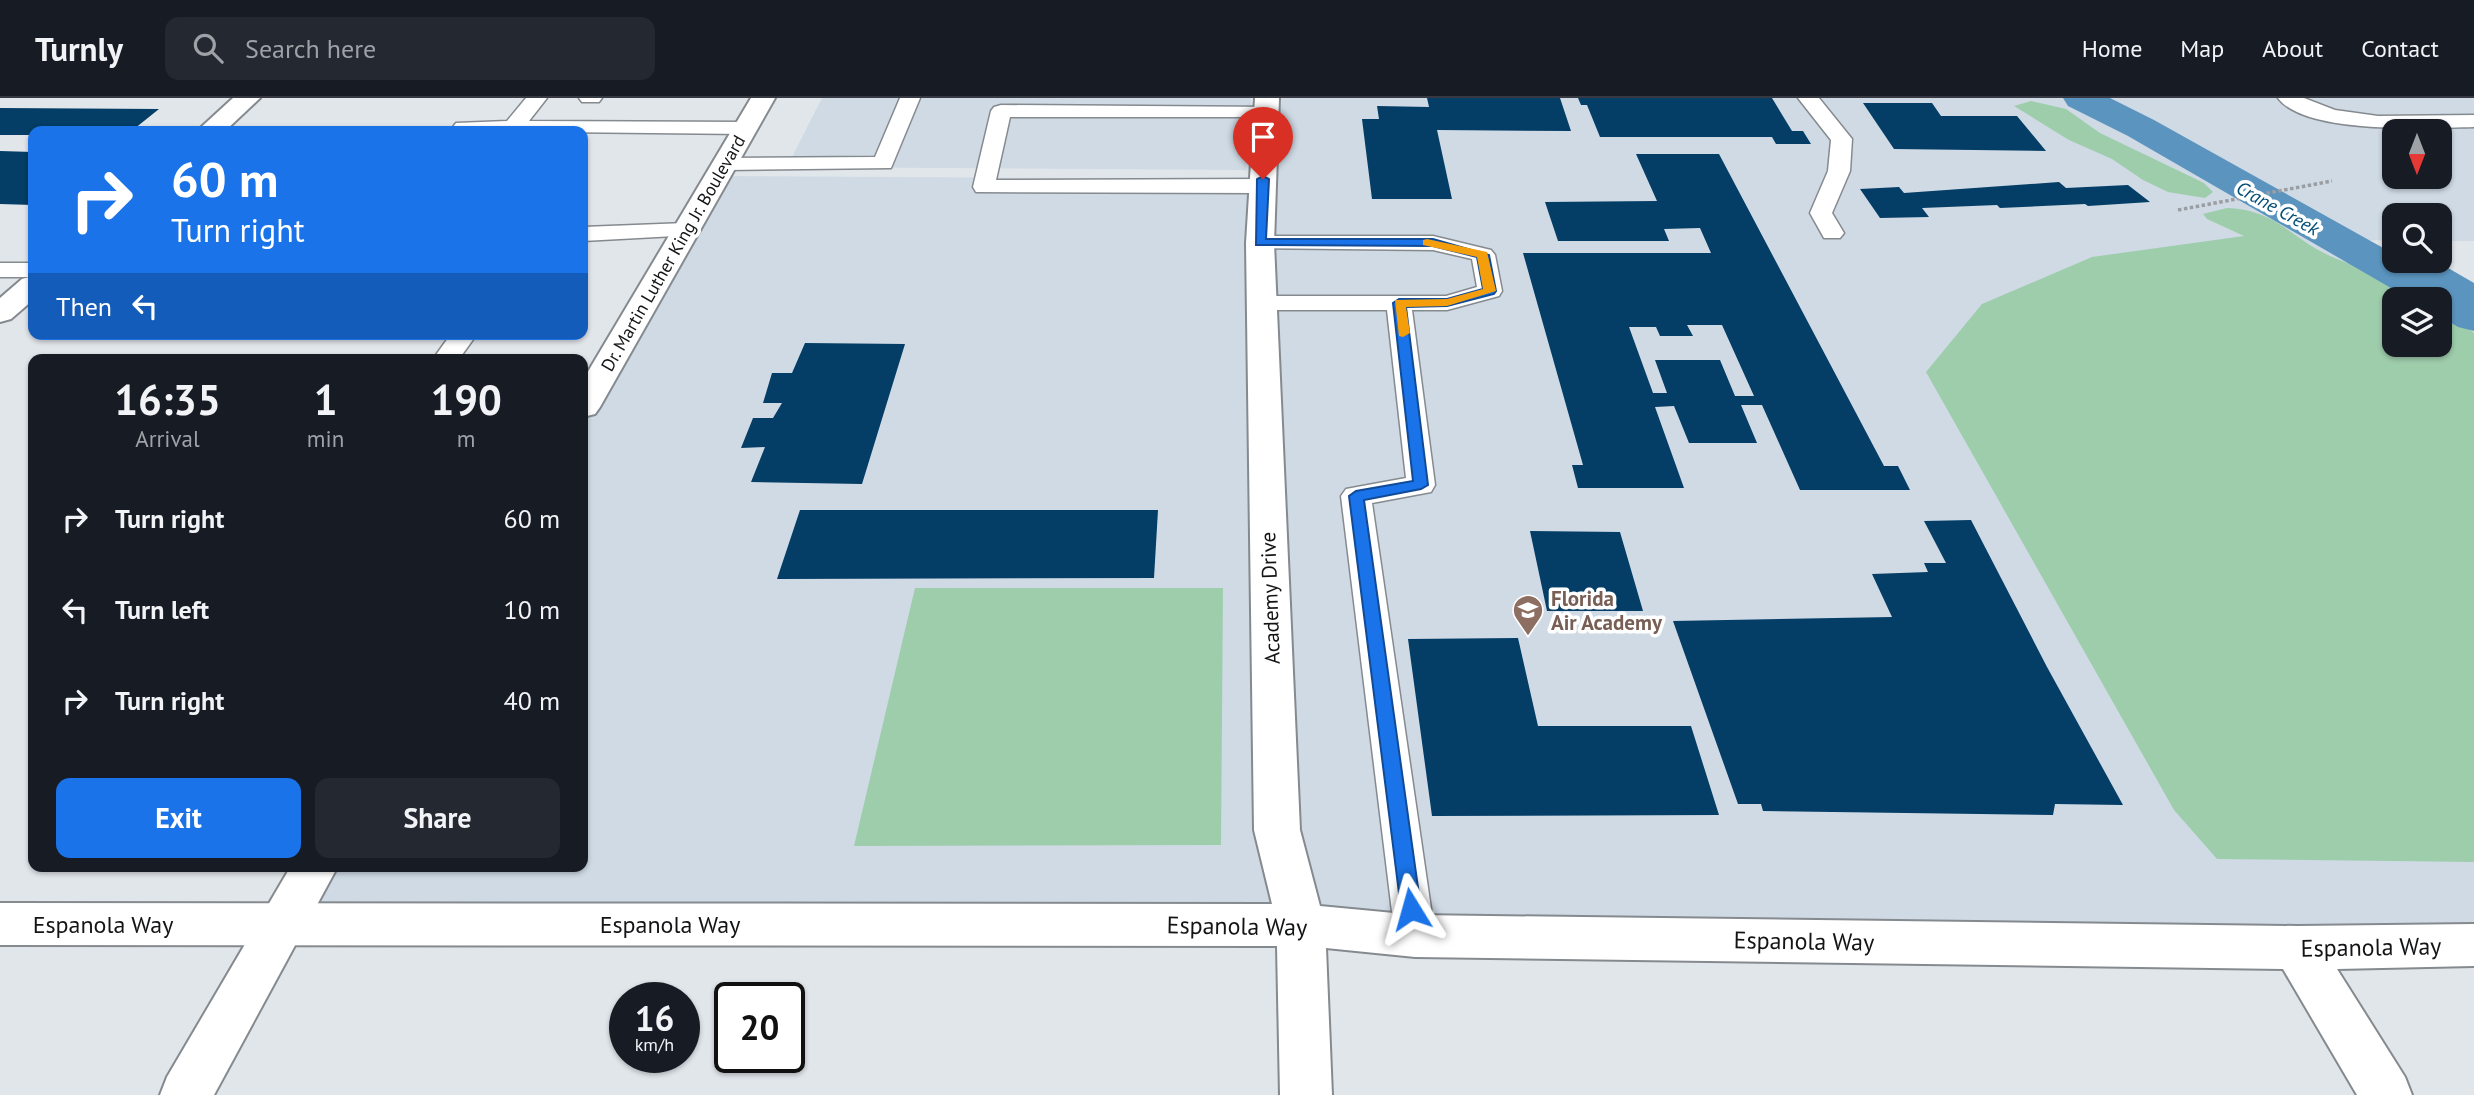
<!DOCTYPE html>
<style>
body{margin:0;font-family:"PT Sans",sans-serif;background:#242831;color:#f1f3f6;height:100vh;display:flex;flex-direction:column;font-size:26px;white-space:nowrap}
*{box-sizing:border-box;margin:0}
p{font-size:23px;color:#9ea1a6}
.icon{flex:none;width:38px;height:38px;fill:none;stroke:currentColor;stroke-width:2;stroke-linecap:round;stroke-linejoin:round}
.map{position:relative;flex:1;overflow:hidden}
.sheet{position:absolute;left:28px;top:256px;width:560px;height:518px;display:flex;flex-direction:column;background:#171b24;border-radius:14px;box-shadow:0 2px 5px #0004}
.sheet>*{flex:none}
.guide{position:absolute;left:28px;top:28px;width:560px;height:214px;border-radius:14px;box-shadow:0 2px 5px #0004;background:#1a73e8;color:#fff;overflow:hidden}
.needle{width:46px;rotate:180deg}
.buttons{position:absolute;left:2382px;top:21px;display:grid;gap:14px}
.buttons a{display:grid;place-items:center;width:70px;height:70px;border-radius:14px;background:#171b24;box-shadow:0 2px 5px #0004;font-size:35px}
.speed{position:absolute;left:609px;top:884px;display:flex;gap:14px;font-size:35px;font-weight:700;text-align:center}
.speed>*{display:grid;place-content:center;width:91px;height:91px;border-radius:50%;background:#171b24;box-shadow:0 2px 5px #0004;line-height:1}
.speed small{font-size:18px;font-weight:400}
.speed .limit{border:4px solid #111;border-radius:10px;background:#fff;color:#111}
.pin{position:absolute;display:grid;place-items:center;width:60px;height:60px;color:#fff;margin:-72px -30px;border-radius:50% 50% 50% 0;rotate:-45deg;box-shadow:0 0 7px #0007}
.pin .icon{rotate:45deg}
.me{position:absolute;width:77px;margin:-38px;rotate:352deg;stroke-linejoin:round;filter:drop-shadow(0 0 5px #0008)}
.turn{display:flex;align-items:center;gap:24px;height:147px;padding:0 28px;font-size:32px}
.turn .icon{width:91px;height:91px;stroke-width:2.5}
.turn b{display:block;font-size:49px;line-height:60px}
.then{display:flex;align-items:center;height:66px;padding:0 28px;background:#0003;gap:14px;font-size:26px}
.eta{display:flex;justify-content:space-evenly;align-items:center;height:119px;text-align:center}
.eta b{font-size:42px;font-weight:600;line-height:49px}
.action{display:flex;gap:14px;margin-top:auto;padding:14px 28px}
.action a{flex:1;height:80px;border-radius:14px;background:#1a73e8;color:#fff;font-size:28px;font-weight:600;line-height:80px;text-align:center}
.action a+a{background:#242831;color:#f1f3f6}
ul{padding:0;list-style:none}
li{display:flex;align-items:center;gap:21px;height:91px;padding:0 28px}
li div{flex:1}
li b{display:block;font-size:26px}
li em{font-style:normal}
header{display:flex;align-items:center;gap:42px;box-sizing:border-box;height:98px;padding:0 35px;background:#171b24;border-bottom:2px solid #363941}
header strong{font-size:33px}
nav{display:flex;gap:38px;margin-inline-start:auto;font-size:24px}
.search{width:490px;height:63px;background:#242831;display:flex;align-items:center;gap:18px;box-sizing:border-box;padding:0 24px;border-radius:14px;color:#9ea1a6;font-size:26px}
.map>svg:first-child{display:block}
.built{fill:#cfdae5;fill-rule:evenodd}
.green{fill:#9ecdac}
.water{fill:#5b95bf}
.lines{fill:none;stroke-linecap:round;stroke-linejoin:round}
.canal{fill:#5b95bf;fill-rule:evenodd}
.building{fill:#043d65;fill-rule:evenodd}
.service-casing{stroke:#858a8f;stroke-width:3}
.minor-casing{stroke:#858a8f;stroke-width:4}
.tertiary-casing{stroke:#858a8f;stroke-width:4}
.path{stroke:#9a9ea2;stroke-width:3.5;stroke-dasharray:3.5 2.5;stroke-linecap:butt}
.service{fill:#fff;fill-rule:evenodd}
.minor{fill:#fff;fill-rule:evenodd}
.tertiary{fill:#fff;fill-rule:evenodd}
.route{fill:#1a73e8;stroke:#114b97;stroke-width:2}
.slow{fill:#f59e0b}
.labels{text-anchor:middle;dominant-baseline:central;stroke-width:7;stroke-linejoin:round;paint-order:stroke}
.far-street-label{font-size:18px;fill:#131416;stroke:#fff}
.far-water-label{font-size:19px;font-style:italic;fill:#004d76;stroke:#fff}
.street-label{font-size:21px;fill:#131416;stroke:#fff}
.education-label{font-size:21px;font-weight:bold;fill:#785e54;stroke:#fff;text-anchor:start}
.near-street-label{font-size:24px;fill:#131416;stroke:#fff}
</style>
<header>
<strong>Turnly</strong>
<div class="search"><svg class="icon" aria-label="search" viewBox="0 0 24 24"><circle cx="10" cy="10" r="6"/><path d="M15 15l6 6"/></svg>Search here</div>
<nav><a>Home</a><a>Map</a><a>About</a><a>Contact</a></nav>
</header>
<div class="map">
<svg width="2474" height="997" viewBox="0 0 2474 997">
<rect width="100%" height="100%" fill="#e1e6eb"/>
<path class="built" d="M822 0H1251L1246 72 787 69Z
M1267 0H2474V143H2440V117H2394V142L2340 143 2474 219V847L281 826 315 768H583V309L718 78 1263 81ZM2394 33H2440V79H2394ZM2394 201H2440V247H2394Z"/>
<path class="green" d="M2031 3 2066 11 2100 35 2204 85 2213 94 2205 100 2168 94 2143 82 2112 61 2069 42 2014 8Z
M2227 110C2276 112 2288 138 2328 157 2344 165 2362 169 2379 175 2396 182 2412 192 2427 201H2394V247H2440V209L2474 235V764L2217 761 2174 712 1926 274 1982 206 2092 159 2244 138 2207 121 2203 116Z
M915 490H1223L1221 747 854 748Z"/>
<path class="water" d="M2394 163H2436L2474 185V207Z"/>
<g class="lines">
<path class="canal" d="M2063 0H2110L2154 22 2394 156V163H2407L2474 200V233L2458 229 2440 218V201H2410L2128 38 2068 8Z"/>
</g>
<path class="building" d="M1427 0H1560L1571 33 1437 32 1452 101H1372L1362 21H1379L1377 8 1429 9Z
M1578 0H1772L1792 33H1803L1811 46H1776L1772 39H1600L1587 7H1581Z
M1863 5H1932L1941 18H2017L2046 53 1894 51Z
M0 10 159 11 134 31 33 33V37H0Z
M0 53 33 54V107L0 106Z
M1636 56H1719L1884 368H1898L1910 392H1800L1762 307H1741L1757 345H1689L1674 308 1655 309 1684 390H1578L1572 367H1583L1523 155H1711L1700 130 1664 131 1669 143H1558L1545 104 1657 103ZM1687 227H1722L1754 298H1735L1720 262H1655L1667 295H1653L1629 229H1656L1660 238H1693Z
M2059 84 2066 90 2128 87 2150 104 2088 108 2085 106 2000 110 1997 107 1922 110 1929 119 1880 120 1860 91 1899 89 1904 95Z
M805 245 905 246 862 386 751 384 765 349 741 350 753 320H773L782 305H763L772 275H792Z
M800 412H1158L1154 480 777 481Z
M1971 422 2047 569 2123 707 2055 706 2053 717 1763 713 1761 706H1738L1673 523 1892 519 1872 476 1928 474 1924 465H1946L1924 423Z
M1530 433 1620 434 1643 513H1547Z
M1518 540 1538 628H1691L1719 717 1432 718 1408 541Z"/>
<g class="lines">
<g class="service-casing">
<path id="service" d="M526 0H547L529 23 746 24 753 26 756 30 753 34 746 36 456 33 453 29 456 25 507 23Z
M579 0H602L599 4H582Z
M900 0H920L891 70 725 72 717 71 714 66 717 61 725 60 875 59Z
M1798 0H1819L1852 41 1850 73 1832 115 1844 135 1840 140H1824L1810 115 1828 73 1831 42Z
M2278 0H2304L2335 12 2378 18 2474 17V29C2431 30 2305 37 2278 0Z
M1001 7 1273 9 1276 13 1273 17 1266 19H1010L996 82 1263 81 1271 83 1274 88 1271 93 1263 95 976 94 973 89 991 13 994 9Z
M686 125 694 127 698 132 694 137 583 143V129Z
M1260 138H1433L1491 152 1495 157 1502 193 1499 198 1447 212H1412L1435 387 1431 394 1372 405 1435 838 1429 850 1415 855 1401 850 1395 838 1341 398 1346 391 1406 380 1387 212H1262L1253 210 1250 205 1253 200 1262 198H1446L1477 189 1472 161 1433 152 1252 150 1248 145 1252 140Z
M0 165H33V179H0Z
M451 236H477L459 261H433Z"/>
</g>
<g class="minor-casing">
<path id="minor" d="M233 0H260L225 33H197Z
M1255 0H1279L1274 145 1300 732 1320 808 1415 817 2297 828 2474 826V868L2337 871 2405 979 2412 997H2357L2283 871 1415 859 1326 850 1332 997H1280L1277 848 0 847V805L1272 806 1254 732 1246 145Z
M33 178V202L11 221 0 224V200L22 181Z"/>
</g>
<g class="tertiary-casing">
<path id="tertiary" d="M751 0H775L600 309 595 316 583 319V282Z
M291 768H338L214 997H160L167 979Z"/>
</g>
<path class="path" d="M2178 112 2332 83"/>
<use href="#service" class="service"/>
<use href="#minor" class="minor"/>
<use href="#tertiary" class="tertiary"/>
</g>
<path class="route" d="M1263 78 1269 81 1266 141H1433L1489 157 1496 193 1494 196 1447 208 1406 209 1428 387 1421 391 1364 402 1421 811 1418 817 1411 819 1404 817 1401 811 1349 398 1356 393 1413 383 1393 205 1399 201H1447L1483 191 1477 159 1433 148 1256 147 1257 81Z"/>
<path class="slow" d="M1427 141 1487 154 1496 193 1447 208 1406 209 1410 235 1403 239 1399 238 1395 202 1447 201 1483 191 1477 159 1423 147V142Z"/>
<defs>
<g id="school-pin" transform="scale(1.575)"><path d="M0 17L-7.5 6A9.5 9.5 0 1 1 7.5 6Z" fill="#8d6e63" stroke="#fff"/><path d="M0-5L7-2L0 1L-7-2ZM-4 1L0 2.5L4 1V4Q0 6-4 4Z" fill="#fff"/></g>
</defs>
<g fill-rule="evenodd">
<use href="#school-pin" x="1528" y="512"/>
</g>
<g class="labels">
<g class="far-street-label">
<text transform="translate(673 155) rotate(-60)">Dr. Martin Luther King Jr. Boulevard</text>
</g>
<g class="far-water-label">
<text transform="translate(2278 110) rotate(29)">Crane Creek</text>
</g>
<g class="street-label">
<text transform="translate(1270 500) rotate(-92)">Academy Drive</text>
</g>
<g class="education-label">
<text x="1551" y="500">Florida<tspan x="1551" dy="24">Air Academy</tspan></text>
</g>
<g class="near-street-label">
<text x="103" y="826">Espanola Way</text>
<text x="670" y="826">Espanola Way</text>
<text transform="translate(1237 828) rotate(1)">Espanola Way</text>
<text transform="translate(1804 843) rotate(1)">Espanola Way</text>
<text transform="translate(2371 849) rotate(-1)">Espanola Way</text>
</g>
</g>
</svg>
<div class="buttons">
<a><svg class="needle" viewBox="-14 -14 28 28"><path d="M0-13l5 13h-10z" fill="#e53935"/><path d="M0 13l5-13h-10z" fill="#9ea1a6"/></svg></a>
<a><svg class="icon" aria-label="search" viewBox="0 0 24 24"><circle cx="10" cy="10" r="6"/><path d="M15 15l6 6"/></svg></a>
<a><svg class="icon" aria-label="layers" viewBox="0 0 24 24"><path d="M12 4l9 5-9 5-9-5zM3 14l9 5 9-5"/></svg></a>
</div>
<div class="speed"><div>16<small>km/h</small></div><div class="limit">20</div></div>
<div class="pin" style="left:1263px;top:81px;background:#d93025"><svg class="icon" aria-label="arrive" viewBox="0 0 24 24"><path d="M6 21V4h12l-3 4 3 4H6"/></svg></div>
<svg class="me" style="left:1411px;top:811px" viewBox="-20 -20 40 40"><path d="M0-17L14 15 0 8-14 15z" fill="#1a73e8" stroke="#fff" stroke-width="4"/></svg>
<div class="guide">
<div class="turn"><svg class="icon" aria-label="right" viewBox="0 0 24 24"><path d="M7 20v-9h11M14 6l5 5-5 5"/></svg><div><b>60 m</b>Turn right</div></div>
<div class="then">Then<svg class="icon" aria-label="left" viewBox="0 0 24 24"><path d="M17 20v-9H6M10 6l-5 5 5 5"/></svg></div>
</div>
<section class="sheet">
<div class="eta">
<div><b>16:35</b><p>Arrival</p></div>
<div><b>1</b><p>min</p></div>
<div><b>190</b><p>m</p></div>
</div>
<ul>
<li><svg class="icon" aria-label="right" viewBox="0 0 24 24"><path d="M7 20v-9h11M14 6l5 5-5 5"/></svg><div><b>Turn right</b></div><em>60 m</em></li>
<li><svg class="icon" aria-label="left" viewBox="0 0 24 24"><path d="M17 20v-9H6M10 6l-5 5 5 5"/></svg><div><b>Turn left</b></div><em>10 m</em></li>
<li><svg class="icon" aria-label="right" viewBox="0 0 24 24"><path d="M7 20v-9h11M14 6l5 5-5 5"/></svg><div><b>Turn right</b></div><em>40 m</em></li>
</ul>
<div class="action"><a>Exit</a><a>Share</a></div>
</section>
</div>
